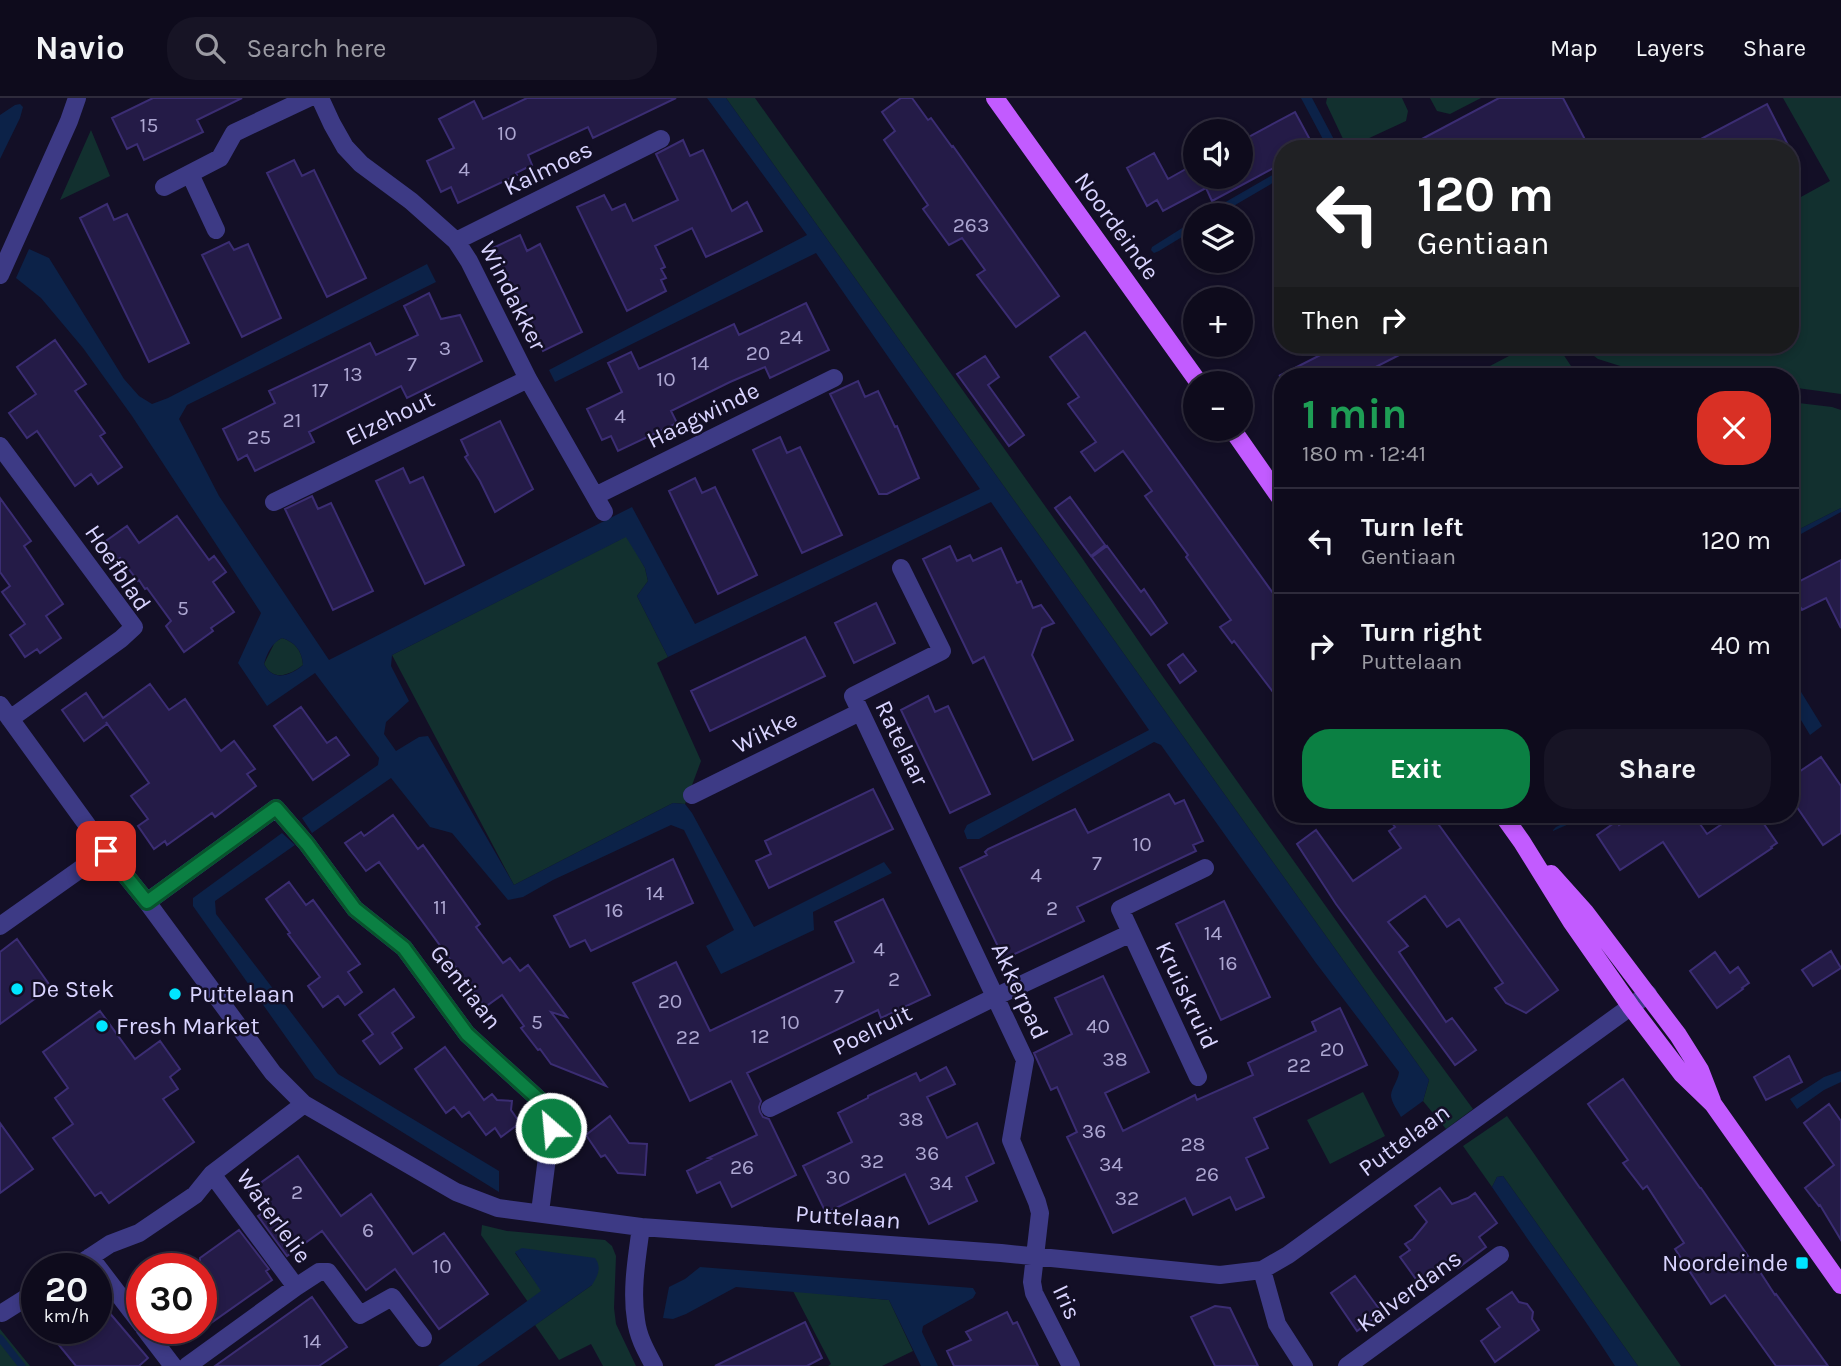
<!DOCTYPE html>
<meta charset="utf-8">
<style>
body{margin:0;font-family:Karla,sans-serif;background:#171425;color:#f1f3f6;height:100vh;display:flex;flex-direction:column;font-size:26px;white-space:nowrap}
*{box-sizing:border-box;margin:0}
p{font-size:23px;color:#9b9ba3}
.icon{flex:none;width:38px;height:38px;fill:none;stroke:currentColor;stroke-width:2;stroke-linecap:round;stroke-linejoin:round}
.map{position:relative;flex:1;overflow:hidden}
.panel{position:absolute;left:1274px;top:270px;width:525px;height:455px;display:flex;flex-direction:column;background:#0e0b1c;border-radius:28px;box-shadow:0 4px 10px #0003,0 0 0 2px #2e2b3b}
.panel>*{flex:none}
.banner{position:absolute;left:1274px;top:42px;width:525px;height:214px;border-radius:28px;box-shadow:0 4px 10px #0003,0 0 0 2px #2e2b3b;background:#202124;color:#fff;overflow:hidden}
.tools{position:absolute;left:1183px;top:21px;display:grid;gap:14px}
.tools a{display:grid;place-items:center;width:70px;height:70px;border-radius:50%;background:#0e0b1c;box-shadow:0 4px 10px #0003,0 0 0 2px #2e2b3b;font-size:35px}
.speed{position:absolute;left:21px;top:1155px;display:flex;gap:14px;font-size:35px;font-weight:700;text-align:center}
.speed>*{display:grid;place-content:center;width:91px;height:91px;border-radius:50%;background:#0e0b1c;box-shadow:0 4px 10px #0003,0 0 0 2px #2e2b3b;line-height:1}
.speed small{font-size:18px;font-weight:400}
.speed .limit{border:10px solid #d22;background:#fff;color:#111}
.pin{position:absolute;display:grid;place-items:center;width:60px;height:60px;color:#fff;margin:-30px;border-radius:14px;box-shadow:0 4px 10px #0006}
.me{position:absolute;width:77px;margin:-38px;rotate:333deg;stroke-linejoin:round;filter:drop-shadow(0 0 5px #0008)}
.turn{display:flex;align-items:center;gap:24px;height:147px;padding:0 28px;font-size:32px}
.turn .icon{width:91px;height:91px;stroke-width:2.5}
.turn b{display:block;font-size:49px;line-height:60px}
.then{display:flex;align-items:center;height:66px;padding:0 28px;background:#0003;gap:14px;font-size:26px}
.round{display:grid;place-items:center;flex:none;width:74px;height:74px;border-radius:28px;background:#171425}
.head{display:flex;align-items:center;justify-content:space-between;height:119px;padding:0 28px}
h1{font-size:42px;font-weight:700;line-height:52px;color:#1e9e55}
.button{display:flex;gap:14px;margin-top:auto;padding:14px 28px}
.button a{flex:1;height:80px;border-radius:28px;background:#0b8043;color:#fff;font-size:28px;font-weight:700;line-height:80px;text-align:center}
.button a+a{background:#171425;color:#f1f3f6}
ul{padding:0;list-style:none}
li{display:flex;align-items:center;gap:21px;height:105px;padding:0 28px;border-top:2px solid #2e2b3b}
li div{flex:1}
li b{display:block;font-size:26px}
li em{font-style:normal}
header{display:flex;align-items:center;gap:42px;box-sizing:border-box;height:98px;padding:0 35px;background:#0e0b1c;border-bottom:2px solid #2e2b3b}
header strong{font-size:33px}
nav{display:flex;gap:38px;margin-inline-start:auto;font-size:24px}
.search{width:490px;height:63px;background:#171425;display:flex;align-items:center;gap:18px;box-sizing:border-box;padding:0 24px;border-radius:28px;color:#9b9ba3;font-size:26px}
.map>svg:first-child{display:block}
.green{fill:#12302f}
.water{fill:#0c2248;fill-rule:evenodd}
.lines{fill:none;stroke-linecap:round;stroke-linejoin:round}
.stream{stroke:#0c2248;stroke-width:7}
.building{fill:#241b47;stroke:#3b2d73;stroke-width:2}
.minor{stroke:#3d3a85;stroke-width:18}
.major{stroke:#c25bff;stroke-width:18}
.route-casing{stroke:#07532c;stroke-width:18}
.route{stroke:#0b8043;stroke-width:12}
.poi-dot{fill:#00e5ff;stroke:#130f26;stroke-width:2.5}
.labels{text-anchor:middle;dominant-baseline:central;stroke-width:5;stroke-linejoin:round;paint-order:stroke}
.number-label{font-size:21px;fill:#aca6d1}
.street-label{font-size:24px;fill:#d9d4ff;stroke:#130f26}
.poi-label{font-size:24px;fill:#d9d4ff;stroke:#130f26;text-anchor:start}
</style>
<header>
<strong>Navio</strong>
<div class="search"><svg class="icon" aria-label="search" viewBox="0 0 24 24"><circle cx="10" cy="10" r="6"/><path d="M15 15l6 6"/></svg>Search here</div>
<nav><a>Map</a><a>Layers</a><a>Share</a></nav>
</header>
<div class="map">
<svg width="1841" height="1268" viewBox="0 0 1841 1268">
<rect width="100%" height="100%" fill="#130f26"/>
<path class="green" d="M726 0H755L1082 460 1161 576 1376 879 1473 1011 1446 1031 1423 1003 1429 982Z
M1327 0H1402L1408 13 1406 23 1352 48 1344 43 1326 5Z
M1430 0H1481L1450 16 1437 13Z
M1783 0H1841V296L1790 289V278H1708L1633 272 1598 261 1582 249 1580 247H1790V105L1830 83Z
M91 32 110 78 60 102Z
M1530 247H1557L1575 274 1584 278H1471Z
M1790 304 1832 309 1841 312V410L1790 436Z
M627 438 645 470 648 483 637 498 668 559 657 565 701 663 685 706 673 705 514 787 392 557Z
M282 540C295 544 302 553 303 567 290 577 273 584 264 566L275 544Z
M1363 994 1385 1038 1330 1066 1307 1022Z
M1507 1018 1528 1047 1681 1268H1638L1503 1078 1497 1079 1492 1089 1463 1048Z
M482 1127 507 1133 605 1142 612 1148 616 1158 614 1210 616 1226 636 1268H603L591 1246 559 1262 535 1227 592 1187 515 1155 542 1193 528 1204 481 1137Z
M793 1193 889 1202 913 1253 882 1268H828L831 1266Z
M0 1231 30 1268H0Z"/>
<path class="water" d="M707 0H726L1429 982 1423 1003 1401 1019C1398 1013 1391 1004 1391 997 1392 989 1398 983 1399 974L1316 865 1161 647 1154 644 979 741H967L964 733 967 727 1149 632 991 404 668 559 637 498 648 483 645 470 626 439 392 557 391 568 409 603 386 624 384 636 396 653 419 639 428 638 514 787 673 705 685 706 692 715 754 829 884 764 892 775 813 814 814 832 721 876 706 848 734 832 684 732 671 727 553 782 523 799 508 802 452 735 430 729 391 680 312 735 302 720 378 667 379 660 315 575 267 608 238 565 261 515 132 318 83 250 41 200 16 180 29 151 49 160 124 281 139 298 152 306 168 300 427 166 436 184 187 307 179 321 219 398 329 562 632 409 695 526 980 391 816 155 555 284 549 272 807 137ZM282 540C295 544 302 553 303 567 290 578 273 584 264 566 267 555 272 545 282 540Z
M1301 0H1312L1339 51H1320L1326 47Z
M20 6 23 9 20 20 0 61V17L15 7Z
M1283 71V79L1218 117H1203Z
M1195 122V131L1159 153 1154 155 1151 152 1152 149Z
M1841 410V414L1790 442V436Z
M1790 576 1822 628 1810 637 1795 612 1790 614V608L1794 605 1790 599Z
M1582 716H1602L1578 722 1553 733V732L1556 729Z
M282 735 295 747 215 803 216 816 338 976 499 1073V1094L315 980 193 808V800Z
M1841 973V984L1824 992 1797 1011 1790 1001 1824 979Z
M1503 1078 1638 1268H1615C1576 1207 1532 1149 1492 1089L1497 1079Z
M522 1150 595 1160C602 1170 598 1177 592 1187L477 1268H438L541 1193 515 1154Z
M700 1169 973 1190 976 1195 973 1200 923 1228 922 1234 938 1268H921L889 1202 736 1189 686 1216 673 1221 663 1220 669 1189 685 1181Z"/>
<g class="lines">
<path class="stream" d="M0 1240 22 1268"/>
</g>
<path class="building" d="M153 0H242L197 22 203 34 144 62 137 46 127 51 112 20Z
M527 0H676L593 40 588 29 528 57 532 67 516 75 517 77 458 105 451 89 441 94 427 63 454 50 439 21 474 3 483 21Z
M901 0H912L928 22 931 20 952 49 953 48 1059 198 1016 229 977 177 985 172 962 140 949 147 923 111 928 107 884 42 895 33 882 14Z
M1499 0H1563L1590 51H1403Z
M1767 6 1790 51H1682Z
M1295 14 1315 51H1283V65L1212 103 1206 90 1163 113 1157 102 1147 108 1127 70 1154 55 1168 81 1195 66V79H1241V43Z
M683 42 690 58 703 52 732 113 747 104 762 133 706 159 692 130 655 148 665 169 661 171 666 180 661 182 666 193 627 213 577 109 604 97 612 112 625 106 633 123 678 102 656 56Z
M294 62 302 78 314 72 366 180 327 199 267 75Z
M107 106 114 122 127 116 189 245 149 264 80 120Z
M520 137 527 153 540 146 582 234 543 253 493 150Z
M229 144 234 152 248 146 281 220 242 239 202 157Z
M429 195 441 221 460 217 482 263 407 300 401 288 309 334 314 344 255 373 247 357 238 362 223 331 275 305 269 293 370 245 376 257 418 237 404 208Z
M806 205 829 252 770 280 765 269 730 284 671 313 677 325 618 353 611 338 602 342 587 311 622 294 608 265 631 254 639 271 734 226 739 237Z
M1085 234 1283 509V607L1234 543 1232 545 1220 529 1231 522 1186 459 1188 457 1145 398 1152 393 1123 353 1095 373 1081 354 1096 344 1068 306 1079 299 1050 259Z
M55 242 86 286 75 293 105 335 100 338 122 369 98 386 91 376 75 388 37 333 27 340 9 315 36 296 17 269Z
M1340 247H1419L1358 278H1279Z
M985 258 999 279 988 287 1024 337 1009 348 957 276Z
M858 283 865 299 878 293 895 329 897 328 919 380 887 396H879L830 296Z
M500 323 533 391 495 414 480 383 465 359 468 357 461 342Z
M780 339 787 355 800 349 842 437 802 455 753 352Z
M403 370 410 385 423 379 464 467 425 486 376 383Z
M695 380 702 395 715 389 757 477 718 496 669 393Z
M312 398 318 411 331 405 373 493 333 512 285 411Z
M1070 399 1105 447 1091 458 1055 410Z
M0 400 31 443 24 448 63 506 46 518 61 540 40 555 37 551 25 559 10 537 25 526 2 494 10 488 0 474Z
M177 418 209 462 214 458 226 474 213 484 234 514 211 530 213 533 184 554 166 528 171 523 147 490 145 491 139 482 138 483 120 460 116 463 103 445 127 428 139 445Z
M950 448 957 463 970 457 973 463 1001 450 1017 485 1021 483 1033 510 1041 507 1054 525 1042 530 1032 557 1073 642 1033 662 984 559 973 565 923 461Z
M1107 448 1141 494 1144 491 1167 525 1151 537 1092 459Z
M1841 462V530L1826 500 1802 512 1801 510 1790 515V488Z
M876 505 895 545 854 565 835 525Z
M805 539 825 578 710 633 691 593Z
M1183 556 1196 573 1180 585 1168 567Z
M150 586 169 612 185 601 221 653 234 643 255 671 247 676 256 688 215 719 212 715 167 747 165 743 154 751 138 728 148 721 131 698 149 685 106 624 107 626 84 643 62 612 86 595 103 620Z
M928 598 935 614 948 608 990 696 950 715 901 612Z
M301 609 327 645 336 639 349 657 313 682 274 628Z
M1821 659 1841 688V735L1823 747 1790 699V680Z
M873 691 893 731 769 790 756 763 771 756 765 743Z
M1169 696 1175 706 1184 702 1203 743 1193 747 1196 753 1077 809 1084 823 1004 861 960 770 987 757 985 754 988 751 1075 711 1088 735Z
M1385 716H1431L1558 892 1526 915 1506 905 1495 890 1503 885 1459 821 1447 829 1425 798 1388 824 1408 848 1399 854 1446 924 1452 920 1476 952 1455 967 1336 806 1297 746 1316 732 1353 783 1401 750 1389 733 1395 729Z
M1636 716H1693L1707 736 1737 716H1757L1777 745 1771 749 1772 750 1699 799 1663 744 1620 772 1597 737 1617 723 1619 727Z
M393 717 418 751 423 747 480 826 476 829 503 865 510 860 520 873 528 867 567 919 551 914 606 988 551 966 540 951 538 952 521 930 524 928 502 897 485 909 379 764 366 773 345 745 361 734 364 738 367 736Z
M673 761 693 805 591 853 585 842 570 849 554 818Z
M289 784 306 807 313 802 360 866 348 874 362 894 345 907 338 898 323 909 308 888 320 879 288 836 290 835 266 801Z
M883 801 930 897 881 920 878 912 747 975 761 1003 759 1009 760 1014 763 1019 769 1021 796 1077 732 1109 720 1084 697 1095 687 1073 711 1061 708 1060 757 1037 731 983 690 1003 633 885 676 864 710 933 854 864 835 824Z
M1224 803 1270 899 1221 922 1176 826Z
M17 841 51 889 0 926V854Z
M1831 853 1841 870 1813 888 1802 872Z
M1715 854 1730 875 1738 869 1749 885 1742 890 1743 891 1717 910 1690 873Z
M1103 878 1149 974 1105 995 1123 1033 1195 997 1197 1002 1253 977 1248 965 1316 933 1312 924 1340 910 1367 967 1254 1020 1268 1050 1246 1060 1264 1099 1236 1112 1230 1099 1193 1117 1185 1100 1113 1135 1067 1039 1077 1034 1057 989 1051 992 1034 955 1072 936 1055 900Z
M394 891 414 919 392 935 402 950 380 966 363 943 373 936 359 917Z
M100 913 135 961 160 943 180 971 170 979 178 991 163 1001 194 1044 109 1105 101 1094 95 1098 53 1040 73 1026 55 1000 68 990 43 954Z
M445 949 484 1002 492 996 497 1002 512 1003 511 1012 520 1025 501 1039 495 1030 486 1037 469 1014 462 1019 454 1009 446 1015 415 971Z
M1789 958 1802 984 1766 1002 1754 979Z
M946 969 955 986 927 999 947 1040 977 1025 994 1065 966 1079 977 1103 929 1126 905 1076 826 1115 803 1068 852 1044 838 1015 868 1000V998L916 975 920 983Z
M1623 981 1700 1090H1701L1750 1161 1751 1160 1775 1197 1776 1196 1828 1268H1776L1725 1197 1711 1206 1675 1151 1684 1145 1647 1088 1643 1091 1623 1065 1628 1062 1588 1006Z
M1829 1006 1841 1023V1142L1820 1107 1819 1108 1805 1090 1834 1067 1804 1025Z
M610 1018 629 1045 647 1046 645 1077 618 1075 605 1057 601 1059 586 1037Z
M0 1025 33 1071 0 1095Z
M298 1058 341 1118 371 1096 413 1156 444 1135 488 1196 439 1231 395 1171 366 1192 322 1133 287 1158 258 1118 264 1114 249 1093Z
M1440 1090 1452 1106 1468 1100 1475 1095 1497 1125 1479 1139 1486 1149 1458 1170 1450 1160 1418 1184 1400 1159 1410 1152 1405 1146 1413 1141 1427 1124 1415 1108Z
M239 1132 269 1171 266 1173 272 1182 201 1232 200 1160Z
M1355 1178 1382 1215 1357 1233 1331 1195Z
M1512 1194 1519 1204 1527 1206 1533 1214 1532 1221 1539 1232 1495 1264 1481 1243 1500 1229 1487 1211Z
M96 1199 148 1260 139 1268H76L45 1230H96Z
M312 1199 347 1249 319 1268H215Z
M1215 1208 1230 1210 1258 1268H1215L1191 1219Z
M1007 1214 1013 1226 1017 1224 1038 1268H954L947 1253 971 1242 966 1234Z
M805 1224 822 1260 807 1268H715Z"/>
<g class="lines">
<path class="minor" d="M320 0 332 26 345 49 361 66 411 103 456 143 469 163 528 281 604 414
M190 76 216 132
M164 89 220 60 234 35 308 0
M456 143 661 41
M0 177 69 23 77 0
M0 348 134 529 121 541 10 621
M595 398 834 280
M274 404 528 281
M901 470 942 553 853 598 1025 962 1011 1042 1037 1104 1040 1115 1032 1184 1034 1195 1071 1268
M0 607 106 753 147 804 273 975 304 1006 456 1094 498 1110 641 1129 1001 1155 1220 1177 1262 1172 1288 1157 1648 896
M692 697 860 614
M147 804 276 710 307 746 355 811 404 850 467 936 544 1006 551 1029 540 1114
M0 828 106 753
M1198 979 1120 811 1205 770
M770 1010 995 899 1131 835
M212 1076 296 1189 319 1174H328L360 1217 392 1199 423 1240
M641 1129C637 1159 631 1192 636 1222 638 1239 646 1253 654 1268
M90 1159 142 1227
M72 1171 110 1146 139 1135 195 1097 212 1076 304 1006
M1262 1172 1277 1226 1304 1268
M2 1215 37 1193
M144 1230 173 1268
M187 1268 296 1189
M1347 1268 1500 1157"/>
<path class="major" d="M995 0 1199 285
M1232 331 1283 404
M1502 716 1522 744 1571 823 1631 909 1682 976 1713 1006 1841 1187
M1551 776 1585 814 1678 937 1700 972 1712 1003"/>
</g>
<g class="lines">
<g class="route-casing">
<path id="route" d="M106 753 147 804 276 710 307 746 355 811 404 850 467 936 544 1006 551 1030"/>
</g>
<use href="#route" class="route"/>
</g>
<g class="poi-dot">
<circle cx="17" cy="891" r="7"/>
<circle cx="175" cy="896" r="7"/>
<circle cx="102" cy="928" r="7"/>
<rect x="1795" y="1158" width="14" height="14" rx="3.5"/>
</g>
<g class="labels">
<g class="number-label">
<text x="149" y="27">15</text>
<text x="507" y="35">10</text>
<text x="464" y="71">4</text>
<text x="971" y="127">263</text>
<text x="791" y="239">24</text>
<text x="445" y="250">3</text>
<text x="758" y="255">20</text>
<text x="700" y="265">14</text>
<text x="412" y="266">7</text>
<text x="353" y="276">13</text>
<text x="666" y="281">10</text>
<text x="320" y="292">17</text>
<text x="620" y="318">4</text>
<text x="292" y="322">21</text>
<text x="259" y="339">25</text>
<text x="183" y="510">5</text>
<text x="1142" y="746">10</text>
<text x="1097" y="765">7</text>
<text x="1036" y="777">4</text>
<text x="655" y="795">14</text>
<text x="440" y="809">11</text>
<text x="1052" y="810">2</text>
<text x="614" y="812">16</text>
<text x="1213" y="835">14</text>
<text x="879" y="851">4</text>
<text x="1228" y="865">16</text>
<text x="894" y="881">2</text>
<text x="839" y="898">7</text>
<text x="670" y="903">20</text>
<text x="537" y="924">5</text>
<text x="790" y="924">10</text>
<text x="1098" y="928">40</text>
<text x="760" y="938">12</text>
<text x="688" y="939">22</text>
<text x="1332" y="951">20</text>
<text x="1115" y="961">38</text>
<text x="1299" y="967">22</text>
<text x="911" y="1021">38</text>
<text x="1094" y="1033">36</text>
<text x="1193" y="1046">28</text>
<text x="927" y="1055">36</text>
<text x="872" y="1063">32</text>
<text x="1111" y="1066">34</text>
<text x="742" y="1069">26</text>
<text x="1207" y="1076">26</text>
<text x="838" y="1079">30</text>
<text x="941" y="1085">34</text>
<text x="297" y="1094">2</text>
<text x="1127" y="1100">32</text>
<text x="368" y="1132">6</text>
<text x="442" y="1168">10</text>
<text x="312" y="1243">14</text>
</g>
<g class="street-label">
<text transform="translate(548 70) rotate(-26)">Kalmoes</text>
<text transform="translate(1117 128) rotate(54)">Noordeinde</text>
<text transform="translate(513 198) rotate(63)">Windakker</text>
<text transform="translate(703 317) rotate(-26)">Haagwinde</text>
<text transform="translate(390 320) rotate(-26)">Elzehout</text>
<text transform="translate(118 470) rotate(56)">Hoefblad</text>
<text transform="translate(765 634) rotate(-26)">Wikke</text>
<text transform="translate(902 645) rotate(64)">Ratelaar</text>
<text transform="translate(466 889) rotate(52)">Gentiaan</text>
<text transform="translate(1020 893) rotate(65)">Akkerpad</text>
<text transform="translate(1187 897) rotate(65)">Kruiskruid</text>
<text transform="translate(872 932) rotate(-26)">Poelruit</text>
<text transform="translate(1404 1042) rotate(-36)">Puttelaan</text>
<text transform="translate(274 1118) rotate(54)">Waterlelie</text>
<text transform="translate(848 1119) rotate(4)">Puttelaan</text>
<text transform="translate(1409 1193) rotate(-36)">Kalverdans</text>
<text transform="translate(1067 1204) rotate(65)">Iris</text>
</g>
<g class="poi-label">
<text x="31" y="891">De Stek</text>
<text x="189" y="896">Puttelaan</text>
<text x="116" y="928">Fresh Market</text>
<text x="1788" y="1165" text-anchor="end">Noordeinde</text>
</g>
</g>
</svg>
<div class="tools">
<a><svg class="icon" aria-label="sound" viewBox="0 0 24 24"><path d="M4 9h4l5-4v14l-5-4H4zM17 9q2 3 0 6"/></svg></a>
<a><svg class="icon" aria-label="layers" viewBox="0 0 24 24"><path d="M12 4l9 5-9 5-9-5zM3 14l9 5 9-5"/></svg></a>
<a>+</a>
<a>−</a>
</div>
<div class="speed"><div>20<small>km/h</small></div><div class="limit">30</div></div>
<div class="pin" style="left:106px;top:753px;background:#d93025"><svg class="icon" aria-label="arrive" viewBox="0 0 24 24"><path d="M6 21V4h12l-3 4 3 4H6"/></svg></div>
<svg class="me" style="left:551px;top:1030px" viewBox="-20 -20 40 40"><circle r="17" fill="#0b8043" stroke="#fff" stroke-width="3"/><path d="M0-11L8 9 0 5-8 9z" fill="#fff"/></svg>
<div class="banner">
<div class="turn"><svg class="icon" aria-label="left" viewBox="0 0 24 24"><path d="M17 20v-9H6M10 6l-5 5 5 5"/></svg><div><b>120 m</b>Gentiaan</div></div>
<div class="then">Then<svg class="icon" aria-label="right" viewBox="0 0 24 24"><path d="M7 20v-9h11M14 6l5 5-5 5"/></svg></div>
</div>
<section class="panel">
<div class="head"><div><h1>1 min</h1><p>180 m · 12:41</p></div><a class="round" style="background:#d93025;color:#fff"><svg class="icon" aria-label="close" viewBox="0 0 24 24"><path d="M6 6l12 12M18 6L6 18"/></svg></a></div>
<ul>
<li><svg class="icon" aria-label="left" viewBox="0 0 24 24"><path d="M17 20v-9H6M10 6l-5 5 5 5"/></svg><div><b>Turn left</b><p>Gentiaan</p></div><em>120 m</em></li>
<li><svg class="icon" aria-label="right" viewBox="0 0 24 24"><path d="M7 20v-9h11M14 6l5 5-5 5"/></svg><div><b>Turn right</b><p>Puttelaan</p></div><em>40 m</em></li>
</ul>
<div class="button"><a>Exit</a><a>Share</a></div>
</section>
</div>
